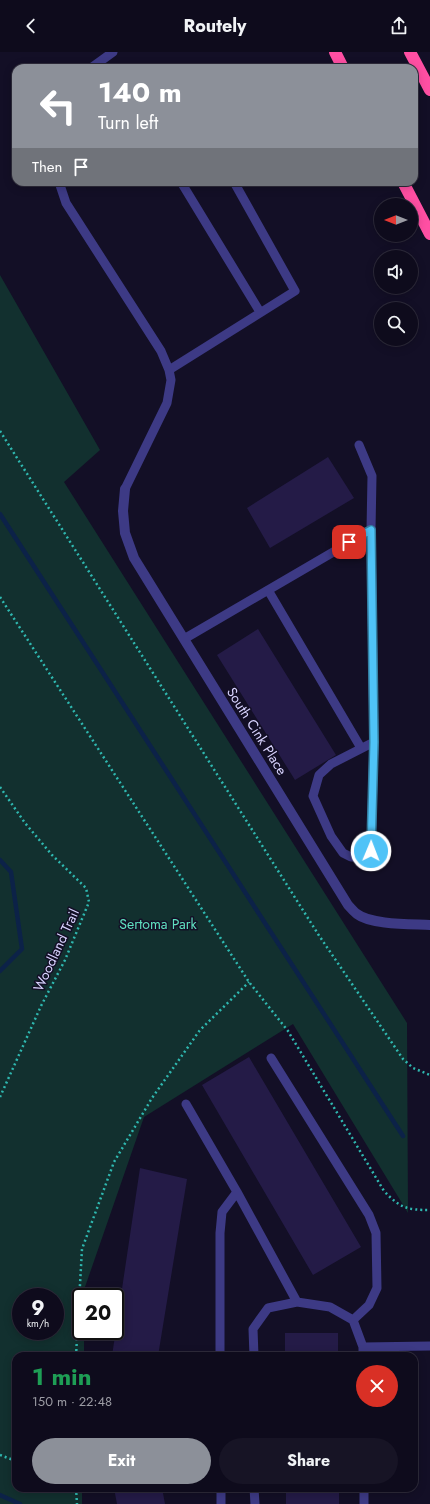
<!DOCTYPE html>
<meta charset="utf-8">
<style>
body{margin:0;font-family:Jost,sans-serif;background:#171425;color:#f1f3f6;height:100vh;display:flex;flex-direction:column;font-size:15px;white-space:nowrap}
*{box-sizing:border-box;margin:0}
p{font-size:13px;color:#9b9ba3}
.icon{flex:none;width:22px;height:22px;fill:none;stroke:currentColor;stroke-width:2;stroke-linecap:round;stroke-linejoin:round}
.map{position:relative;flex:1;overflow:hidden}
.panel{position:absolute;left:12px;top:1300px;width:406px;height:140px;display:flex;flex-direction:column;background:#0e0b1c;border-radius:12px;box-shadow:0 2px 10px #0003,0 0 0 1px #2e2b3b}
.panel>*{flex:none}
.banner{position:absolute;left:12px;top:12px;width:406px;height:122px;border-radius:12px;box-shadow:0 2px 10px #0003,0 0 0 1px #2e2b3b;background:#8c9099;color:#fff;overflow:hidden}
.needle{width:26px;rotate:270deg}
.buttons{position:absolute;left:374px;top:146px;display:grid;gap:8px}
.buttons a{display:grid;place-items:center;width:44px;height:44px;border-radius:50%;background:#0e0b1c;box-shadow:0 2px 10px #0003,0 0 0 1px #2e2b3b;font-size:20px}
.speed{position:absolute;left:12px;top:1236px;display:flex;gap:8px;font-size:20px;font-weight:700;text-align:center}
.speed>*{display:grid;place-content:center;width:52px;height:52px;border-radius:50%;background:#0e0b1c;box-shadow:0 2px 10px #0003,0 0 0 1px #2e2b3b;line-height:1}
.speed small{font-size:10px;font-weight:400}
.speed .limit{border:2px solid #111;border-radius:6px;background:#fff;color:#111}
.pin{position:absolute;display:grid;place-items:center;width:34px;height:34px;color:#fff;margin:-17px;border-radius:8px;box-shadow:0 2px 6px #0006}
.me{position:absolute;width:44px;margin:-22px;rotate:1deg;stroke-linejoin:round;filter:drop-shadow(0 0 3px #0008)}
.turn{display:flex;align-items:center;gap:14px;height:84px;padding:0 20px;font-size:18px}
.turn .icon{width:52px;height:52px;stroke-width:2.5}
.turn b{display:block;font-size:28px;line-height:34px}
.then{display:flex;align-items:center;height:38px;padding:0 20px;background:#0003;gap:8px;font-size:15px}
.round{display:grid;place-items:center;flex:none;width:42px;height:42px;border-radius:21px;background:#171425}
.headline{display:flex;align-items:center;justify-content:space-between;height:68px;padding:0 20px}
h1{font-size:24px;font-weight:700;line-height:30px;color:#1e9e55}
.primary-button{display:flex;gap:8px;margin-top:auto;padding:8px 20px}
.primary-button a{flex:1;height:46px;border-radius:24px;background:#8c9099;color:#fff;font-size:16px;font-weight:700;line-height:46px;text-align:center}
.primary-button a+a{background:#171425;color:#f1f3f6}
header{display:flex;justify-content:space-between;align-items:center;height:52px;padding:0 20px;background:#0e0b1c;font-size:18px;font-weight:700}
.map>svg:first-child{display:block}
.green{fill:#12302f;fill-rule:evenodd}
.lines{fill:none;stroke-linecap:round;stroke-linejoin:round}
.stream{stroke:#0c2248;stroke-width:4.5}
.building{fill:#241b47}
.path{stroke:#2fb8b0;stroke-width:2.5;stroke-dasharray:2 3;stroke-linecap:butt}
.lane{stroke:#3d3a85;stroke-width:9}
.street{stroke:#3d3a85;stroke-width:10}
.highway{stroke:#ff4fa3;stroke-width:12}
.route-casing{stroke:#337fa1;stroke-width:10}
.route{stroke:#4fc3f7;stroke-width:7}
.labels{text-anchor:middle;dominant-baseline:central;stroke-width:3;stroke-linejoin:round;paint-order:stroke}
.street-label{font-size:14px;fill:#d9d4ff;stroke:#130f26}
.park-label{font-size:14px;fill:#5fe0c0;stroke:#130f26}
</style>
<header><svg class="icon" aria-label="back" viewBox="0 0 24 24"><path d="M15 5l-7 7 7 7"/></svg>Routely<svg class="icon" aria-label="share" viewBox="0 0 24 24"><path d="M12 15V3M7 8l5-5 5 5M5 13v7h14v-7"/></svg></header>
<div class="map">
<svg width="430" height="1452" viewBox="0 0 430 1452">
<rect width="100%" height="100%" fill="#130f26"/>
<path class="green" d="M0 223 100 398 64 430 407 971 408 1161 293 972 144 1065 85 1235V1245H81V1279H84V1304H16V1436H82V1452H0ZM21 1245H55V1279H21Z"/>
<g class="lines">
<path class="stream" d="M0 462 403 1084
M0 808 11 820 22 897 0 919
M0 1443 20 1452"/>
</g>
<path class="building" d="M328 405 354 446 270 496 247 456Z
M258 577 336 703 295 728 217 603Z
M249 1005 361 1195 313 1223 202 1033Z
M140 1116 187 1127 158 1304H112Z
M285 1281H338V1304H285Z
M114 1436H162L165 1452H117Z
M286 1436H339V1452H286Z"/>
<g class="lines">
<path class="path" d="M0 379 318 882 403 1007 413 1016 430 1023
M0 545 249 930 288 979 384 1139C400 1156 407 1158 430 1158
M0 735 25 771 52 803 86 836 89 850 65 908 41 954 0 1045
M76 1304 82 1197 114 1110 152 1046 200 978 249 930
M0 1403 16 1409
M76 1436 77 1452"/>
<path class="lane" d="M91 16 113 0
M59 130 66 151 161 299 169 318 171 328 167 351 125 437
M181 130 260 260
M169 318 295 239 234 130
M359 393 372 424 371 478
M268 538 361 696
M184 587 371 478 374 690 371 799 362 805H351L343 801 331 784 313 744 319 723 331 712 374 690
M271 1006 369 1163 376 1181 377 1236 369 1253 353 1268
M186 1052 237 1140 297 1250
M363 1295 430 1294
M220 1304V1181L222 1160 237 1140
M254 1304 253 1277 268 1256 297 1250 330 1255 353 1268 363 1295V1304
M221 1436V1452
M254 1436 255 1452
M364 1436V1452"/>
<path class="street" d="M125 437 123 459 125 481 134 506 348 853C351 856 354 860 357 862 371 873 412 872 430 873"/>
<path class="highway" d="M335 0 343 16
M410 0 430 38
M403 130 430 182"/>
</g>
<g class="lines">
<g class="route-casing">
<path id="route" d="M349 490 371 478 374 690 371 799"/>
</g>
<use href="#route" class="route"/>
</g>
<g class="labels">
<g class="street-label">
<text transform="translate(257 679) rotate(58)">South Cink Place</text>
<text transform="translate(56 898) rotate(-65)">Woodland Trail</text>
</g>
<g class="park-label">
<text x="158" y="872">Sertoma Park</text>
</g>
</g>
</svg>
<div class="buttons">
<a><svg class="needle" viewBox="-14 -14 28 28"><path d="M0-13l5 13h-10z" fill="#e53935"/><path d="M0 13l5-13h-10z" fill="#9b9ba3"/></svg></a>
<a><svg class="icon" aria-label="sound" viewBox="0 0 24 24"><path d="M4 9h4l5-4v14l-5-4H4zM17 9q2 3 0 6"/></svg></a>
<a><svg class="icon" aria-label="search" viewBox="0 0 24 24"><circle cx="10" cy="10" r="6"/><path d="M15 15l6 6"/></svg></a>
</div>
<div class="speed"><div>9<small>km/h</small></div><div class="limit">20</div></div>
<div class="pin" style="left:349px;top:490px;background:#d93025"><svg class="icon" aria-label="arrive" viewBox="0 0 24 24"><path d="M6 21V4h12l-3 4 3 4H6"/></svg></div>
<svg class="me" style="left:371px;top:799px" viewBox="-20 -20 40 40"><circle r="17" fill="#4fc3f7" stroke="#fff" stroke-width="3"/><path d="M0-11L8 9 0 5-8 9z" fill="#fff"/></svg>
<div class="banner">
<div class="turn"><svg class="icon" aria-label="left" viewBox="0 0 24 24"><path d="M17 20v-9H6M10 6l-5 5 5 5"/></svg><div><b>140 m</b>Turn left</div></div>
<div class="then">Then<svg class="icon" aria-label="arrive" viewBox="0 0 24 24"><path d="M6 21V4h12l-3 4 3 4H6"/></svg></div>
</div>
<section class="panel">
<div class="headline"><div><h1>1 min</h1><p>150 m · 22:48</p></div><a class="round" style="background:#d93025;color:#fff"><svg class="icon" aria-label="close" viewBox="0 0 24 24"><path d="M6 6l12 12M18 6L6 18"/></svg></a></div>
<div class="primary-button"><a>Exit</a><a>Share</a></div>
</section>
</div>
